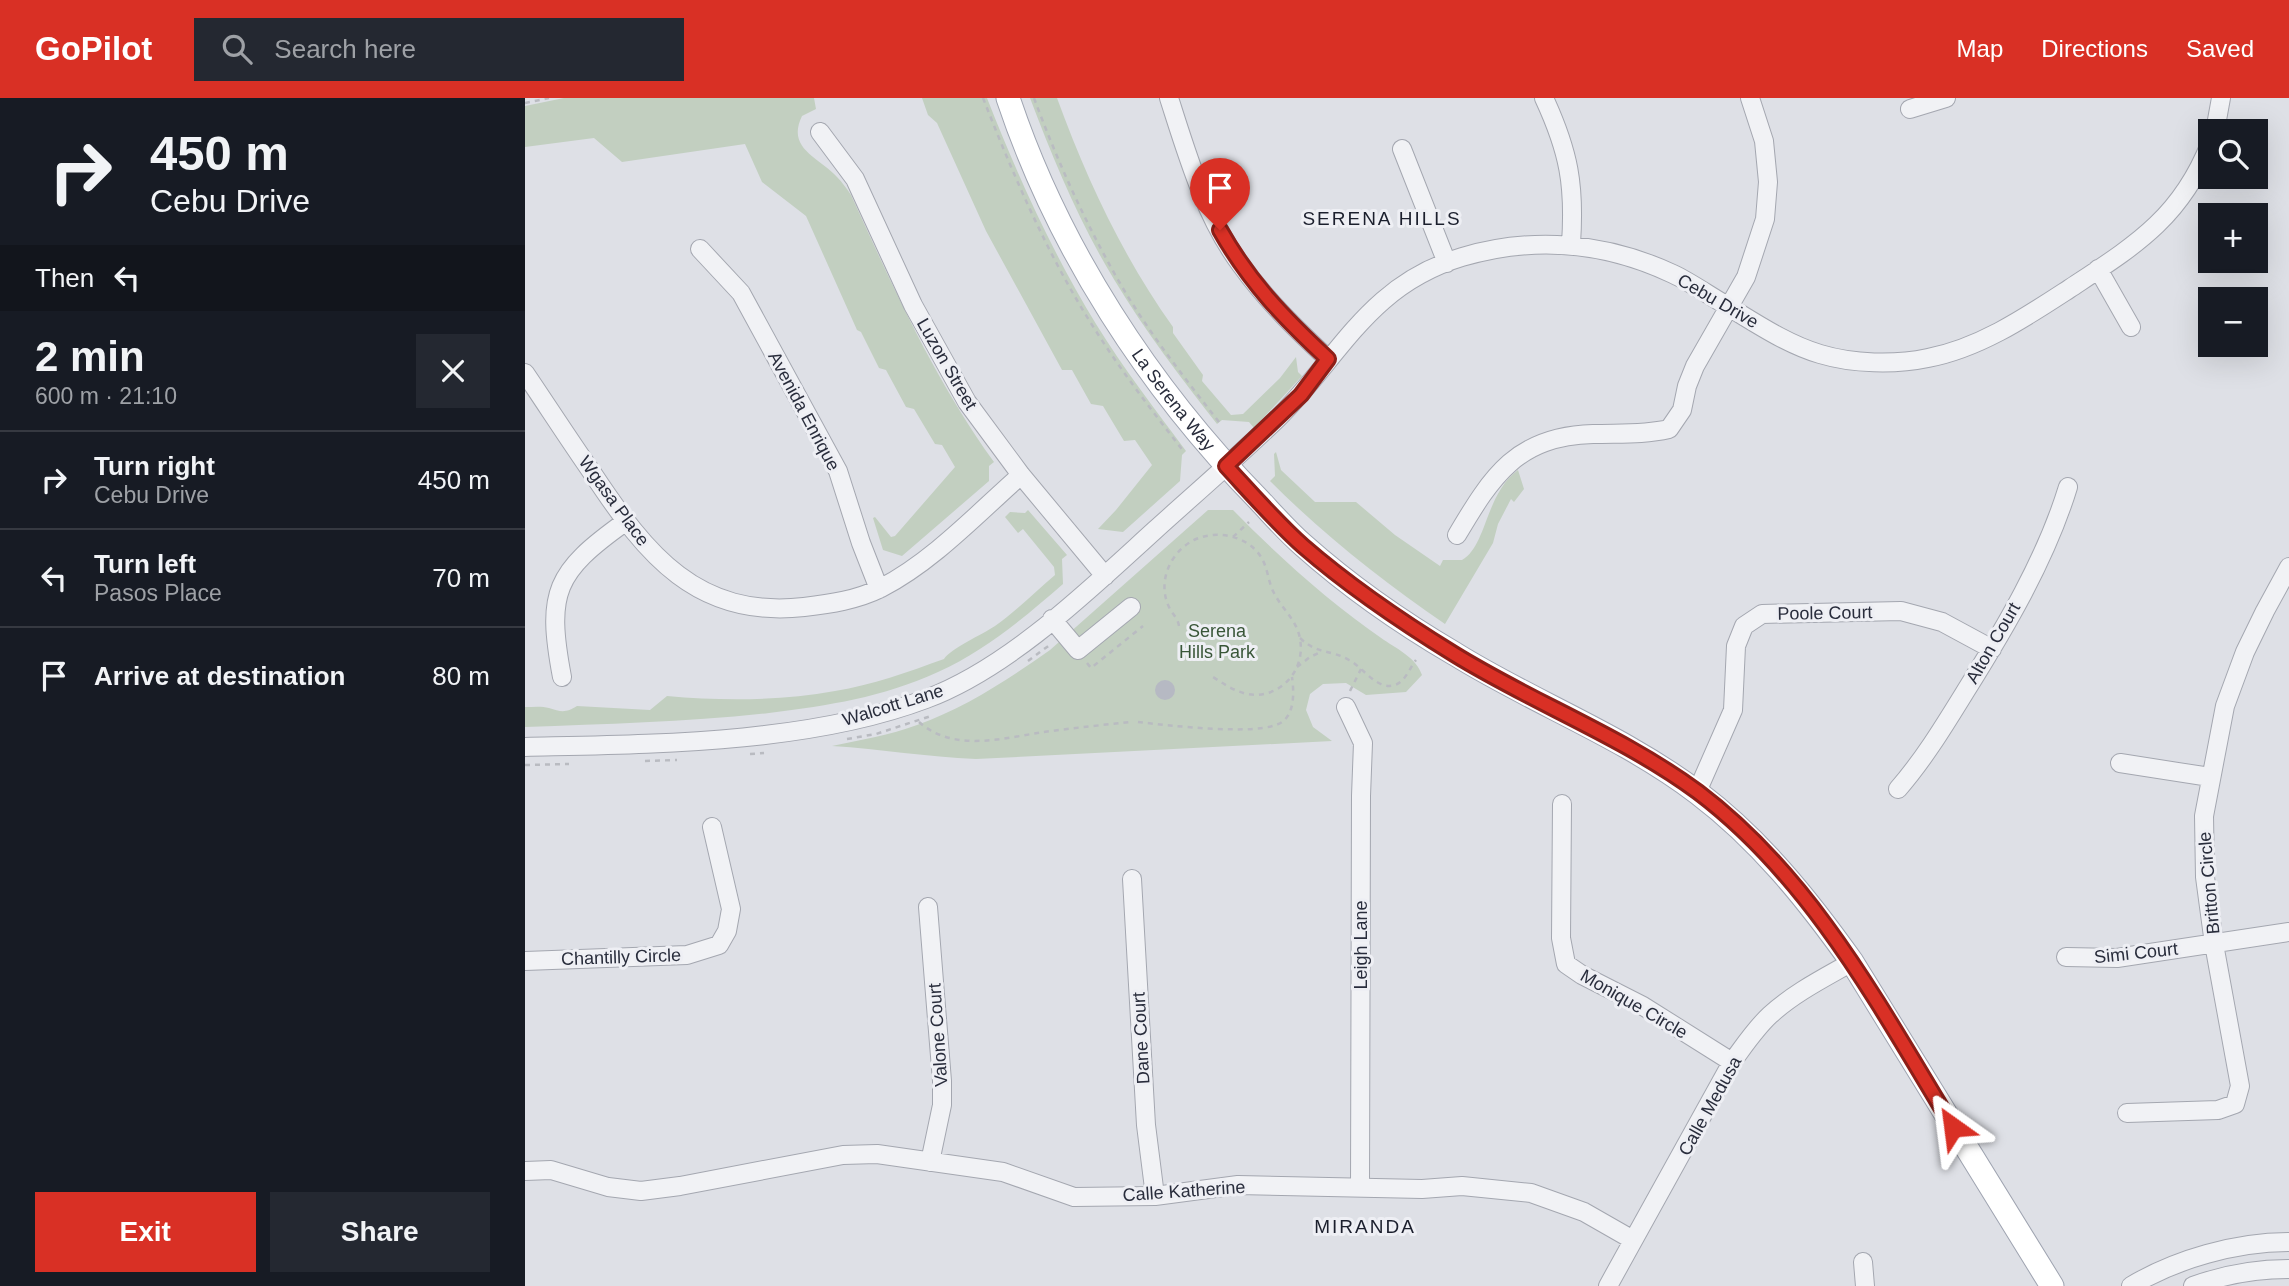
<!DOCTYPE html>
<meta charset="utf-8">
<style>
body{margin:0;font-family:Helvetica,sans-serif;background:#242831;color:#f1f3f6;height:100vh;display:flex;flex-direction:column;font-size:26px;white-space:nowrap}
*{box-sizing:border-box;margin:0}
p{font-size:23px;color:#9ea1a6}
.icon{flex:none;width:38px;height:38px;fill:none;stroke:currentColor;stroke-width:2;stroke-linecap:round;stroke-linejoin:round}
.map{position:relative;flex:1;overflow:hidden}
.details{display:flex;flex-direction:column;background:#171b24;width:525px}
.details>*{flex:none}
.top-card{background:#171b24;color:#f1f3f6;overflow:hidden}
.tools{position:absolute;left:1673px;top:21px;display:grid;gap:14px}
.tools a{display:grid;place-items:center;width:70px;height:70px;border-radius:0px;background:#171b24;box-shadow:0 7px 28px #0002;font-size:35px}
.pin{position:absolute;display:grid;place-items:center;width:60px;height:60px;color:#fff;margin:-72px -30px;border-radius:50% 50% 50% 0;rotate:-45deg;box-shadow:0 0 7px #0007}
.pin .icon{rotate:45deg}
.me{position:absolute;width:77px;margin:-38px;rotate:329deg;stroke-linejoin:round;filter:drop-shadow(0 0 5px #0008)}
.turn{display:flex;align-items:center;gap:24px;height:147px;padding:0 35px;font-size:32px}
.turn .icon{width:91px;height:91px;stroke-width:2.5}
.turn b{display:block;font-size:49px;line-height:60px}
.then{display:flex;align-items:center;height:66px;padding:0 35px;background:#0003;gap:14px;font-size:26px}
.round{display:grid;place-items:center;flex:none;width:74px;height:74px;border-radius:0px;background:#242831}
.head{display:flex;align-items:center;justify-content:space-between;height:119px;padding:0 35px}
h1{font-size:42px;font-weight:700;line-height:52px}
.action{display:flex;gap:14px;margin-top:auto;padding:14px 35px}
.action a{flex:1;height:80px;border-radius:0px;background:#d93025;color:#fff;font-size:28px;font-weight:700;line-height:80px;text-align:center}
.action a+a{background:#242831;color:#f1f3f6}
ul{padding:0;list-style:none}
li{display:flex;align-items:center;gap:21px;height:98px;padding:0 35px;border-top:2px solid #363941}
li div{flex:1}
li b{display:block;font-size:26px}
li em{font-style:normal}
header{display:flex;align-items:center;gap:42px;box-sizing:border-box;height:98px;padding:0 35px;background:#d93025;color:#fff}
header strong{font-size:33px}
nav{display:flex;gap:38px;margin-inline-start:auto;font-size:24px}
.search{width:490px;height:63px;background:#242831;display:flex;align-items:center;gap:18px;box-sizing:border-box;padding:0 24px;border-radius:0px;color:#9ea1a6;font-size:26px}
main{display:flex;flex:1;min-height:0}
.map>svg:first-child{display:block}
.green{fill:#c2cfc0}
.building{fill:#b6b9c3}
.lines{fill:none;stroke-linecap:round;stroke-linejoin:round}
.minor-casing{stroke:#a4a7b0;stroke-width:20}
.major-casing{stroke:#9fa4b1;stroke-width:25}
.path{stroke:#b9bbc1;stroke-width:2.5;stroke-dasharray:5 5;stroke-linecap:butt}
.minor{stroke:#f1f2f5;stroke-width:18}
.major{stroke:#fff;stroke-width:23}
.route-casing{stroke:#8d1f18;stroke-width:18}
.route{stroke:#d93025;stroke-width:12}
.labels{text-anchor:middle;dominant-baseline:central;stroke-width:6;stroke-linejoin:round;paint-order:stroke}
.street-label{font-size:18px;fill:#292d3c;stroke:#eeeff4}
.park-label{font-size:18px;fill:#395638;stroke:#eeeff4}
.neighbourhood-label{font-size:19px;letter-spacing:2px;fill:#1b1f2d;stroke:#eeeff4}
</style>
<header>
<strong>GoPilot</strong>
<div class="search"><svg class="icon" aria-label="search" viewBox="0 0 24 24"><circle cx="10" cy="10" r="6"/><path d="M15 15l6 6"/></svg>Search here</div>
<nav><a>Map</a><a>Directions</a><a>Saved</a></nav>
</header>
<main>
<section class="details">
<div class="top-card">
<div class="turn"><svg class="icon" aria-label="right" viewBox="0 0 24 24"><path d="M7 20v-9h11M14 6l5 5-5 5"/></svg><div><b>450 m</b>Cebu Drive</div></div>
<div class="then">Then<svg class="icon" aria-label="left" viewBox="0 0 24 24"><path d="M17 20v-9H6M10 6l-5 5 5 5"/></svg></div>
</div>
<div class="head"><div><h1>2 min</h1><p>600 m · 21:10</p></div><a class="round"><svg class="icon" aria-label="close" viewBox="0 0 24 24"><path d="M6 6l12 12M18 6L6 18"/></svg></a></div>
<ul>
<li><svg class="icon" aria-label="right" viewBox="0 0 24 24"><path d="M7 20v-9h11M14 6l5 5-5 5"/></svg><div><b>Turn right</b><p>Cebu Drive</p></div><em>450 m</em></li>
<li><svg class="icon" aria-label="left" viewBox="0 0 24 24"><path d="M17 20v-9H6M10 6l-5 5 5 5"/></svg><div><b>Turn left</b><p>Pasos Place</p></div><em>70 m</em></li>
<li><svg class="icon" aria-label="arrive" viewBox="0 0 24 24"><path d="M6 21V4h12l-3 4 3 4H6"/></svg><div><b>Arrive at destination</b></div><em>80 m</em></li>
</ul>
<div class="action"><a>Exit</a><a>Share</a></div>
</section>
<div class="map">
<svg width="1764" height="1188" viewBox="0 0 1764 1188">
<rect width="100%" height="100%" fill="#dee0e6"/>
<path class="green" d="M39 0H289L291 11 277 18C261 51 294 59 312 79 317 84 322 91 326 97 368 189 409 281 469 364L464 368V383L377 458 358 452 348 420 350 419 366 439 370 438 430 369 417 347 410 346 389 311 381 309 361 272 354 270 336 234 332 232 281 118 237 84 220 46 97 64 69 40 0 49V8Z
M397 0H462C493 79 527 154 571 226 598 270 630 311 661 353L657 357 655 383 598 434 573 431 591 412 627 367 610 342 599 343 578 308 566 306 547 272H537L461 133 412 25 403 17Z
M505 0H532C562 82 598 159 648 229V235L678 277 677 283 706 317 718 316 755 280 771 259 773 274 777 278 729 330 724 324 697 322 692 326C656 280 620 233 590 183 555 126 529 63 505 0Z
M751 354 756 372 790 404H831L870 437 915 468 918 462H937C962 448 960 396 993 372L999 391 989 404 986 401 973 426 968 445 920 526C857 483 799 437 745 383L750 378 749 356Z
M503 412 542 457 537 461 538 486C500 519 460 553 413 574 355 600 306 607 244 615 163 624 81 626 0 629V609C8 609 17 608 24 610 36 614 41 615 52 608L125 612 142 598C198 603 254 603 310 593 347 587 383 574 419 561 425 551 458 536 470 528 491 513 510 494 530 477L529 469 498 431 493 435 480 419 485 414 500 415Z
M683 412H708C755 460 804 504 859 542 874 552 891 560 897 577L881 594 841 597 821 585 798 586 785 596 781 612 788 629 807 643 451 661C402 659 356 651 307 648 336 642 365 637 392 627 440 610 484 581 525 552Z"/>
<path class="building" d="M630 592a10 10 0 1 1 20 0a10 10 0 1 1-20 0Z"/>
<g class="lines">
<g class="minor-casing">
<path id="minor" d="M644 0C662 56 680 119 716 167 741 202 772 232 803 261
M1019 0C1044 54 1050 87 1046 146
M1385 11 1421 0
M1690 33 1696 0
M295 34 330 81 388 207 442 304 496 377 580 478
M877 51 922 165
M175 151 216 195 313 373 336 445 354 491
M1573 171 1606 229
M0 275C23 309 45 343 68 376 121 456 172 521 279 509 305 506 332 502 356 490 407 464 453 415 496 377
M932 437C967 378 992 338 1068 336 1093 335 1118 337 1144 331L1157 312 1162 288 1170 268 1221 179 1240 121 1243 84 1239 43 1225 0
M527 521 553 552 606 509
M37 579C21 494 30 474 100 424
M821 609 838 645 836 698 835 1090
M0 649C126 646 282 646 401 601 484 570 564 492 630 432 671 395 714 358 754 319 816 257 844 187 937 159 1008 138 1080 144 1148 176 1165 184 1182 196 1199 206 1229 224 1261 246 1295 256 1328 266 1370 267 1403 260 1455 250 1501 219 1544 191 1609 148 1655 121 1685 46
M1595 665 1685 679
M1373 691C1399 661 1419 628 1440 594 1480 530 1521 461 1543 389
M1172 694 1208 612 1211 548 1219 528 1237 516 1376 513 1417 524 1467 551
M1037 706 1036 840 1041 866 1057 877 1118 908 1207 964
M607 781 621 1027 630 1098
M403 809 417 983V1007L405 1064
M1541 859 1592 860 1764 834
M0 863 162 857 194 847 202 833 206 811 187 729
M1602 1015 1693 1012 1710 1006 1715 988 1689 846 1680 779 1679 718 1700 608 1720 554 1740 513 1764 469
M0 1073 26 1072 83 1089 116 1093 155 1088 318 1057 352 1056 478 1074 549 1099 630 1098 713 1087 897 1091 937 1088 1006 1095 1059 1114 1108 1142
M1338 1164 1340 1188
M1083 1188 1207 964C1219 948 1230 931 1245 917 1269 895 1299 880 1327 864
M1606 1188C1651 1161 1711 1144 1764 1144
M1668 1188C1698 1177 1732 1171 1764 1171"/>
</g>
<g class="major-casing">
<g id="major">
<path id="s1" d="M483 0C533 150 624 290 735 403 749 418 763 434 778 447 824 488 877 525 930 556 1009 605 1098 638 1173 695 1234 741 1283 802 1327 864L1527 1188"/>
</g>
</g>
<path class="path" d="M458 0C489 79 523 158 569 230 596 273 628 314 659 354
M509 0C532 62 559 122 592 180 621 231 658 278 694 324
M0 5 24 0
M708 439 724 424
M654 528C653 520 647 516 644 509 632 484 645 454 669 442 692 431 723 438 736 459 743 470 743 484 749 495 757 511 772 522 775 541 781 573 754 602 722 596 709 593 699 586 688 579
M775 540C793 557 805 551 824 562 838 569 852 593 870 587 881 583 885 569 891 562
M503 563 526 546
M562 565 566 570 618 528
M772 569 785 559 796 554
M825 593 836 571
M394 624C429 655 478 640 519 634 548 630 577 627 605 624
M613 624C641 627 736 639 757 624 770 615 769 593 767 579
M322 641 351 636 406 618
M225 656 239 655
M120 663 152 662
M0 667 44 666"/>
<use href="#minor" class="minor"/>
<use href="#major" class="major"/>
</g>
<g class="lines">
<g class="route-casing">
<path id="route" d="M695 132C725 185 759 220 803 261L776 297 701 368C726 395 751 424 778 448 824 488 877 524 929 556 1008 605 1097 638 1173 694 1287 780 1355 909 1428 1029"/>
</g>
<use href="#route" class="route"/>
</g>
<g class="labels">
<g class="street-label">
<text transform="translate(1193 203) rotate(30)">Cebu Drive</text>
<text transform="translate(422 266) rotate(60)">Luzon Street</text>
<text stroke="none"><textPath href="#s1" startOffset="346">La Serena Way</textPath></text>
<text transform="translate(279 313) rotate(62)">Avenida Enrique</text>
<text transform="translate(89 403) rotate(54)">Wgasa Place</text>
<text transform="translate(1300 515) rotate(-1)">Poole Court</text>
<text transform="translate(1468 545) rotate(-60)">Alton Court</text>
<text transform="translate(368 607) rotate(-17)">Walcott Lane</text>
<text transform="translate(1684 785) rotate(-95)">Britton Circle</text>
<text transform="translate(836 847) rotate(-90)">Leigh Lane</text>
<text transform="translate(1611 855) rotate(-6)">Simi Court</text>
<text transform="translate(96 859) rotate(-2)">Chantilly Circle</text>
<text transform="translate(1109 906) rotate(30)">Monique Circle</text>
<text transform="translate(413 937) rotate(-94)">Valone Court</text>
<text transform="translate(616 940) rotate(-93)">Dane Court</text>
<text transform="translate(1185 1008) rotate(-61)">Calle Medusa</text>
<text transform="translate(659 1093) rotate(-4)">Calle Katherine</text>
</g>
<g class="park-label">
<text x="692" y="533">Serena<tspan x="692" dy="21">Hills Park</tspan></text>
</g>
<g class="neighbourhood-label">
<text x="857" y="120">SERENA HILLS</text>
<text x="840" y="1128">MIRANDA</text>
</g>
</g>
</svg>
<div class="tools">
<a><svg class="icon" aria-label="search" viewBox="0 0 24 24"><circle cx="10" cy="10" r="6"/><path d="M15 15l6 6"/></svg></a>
<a>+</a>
<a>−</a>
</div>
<div class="pin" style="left:695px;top:132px;background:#d93025"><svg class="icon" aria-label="arrive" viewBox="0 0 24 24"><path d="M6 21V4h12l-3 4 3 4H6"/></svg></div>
<svg class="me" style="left:1428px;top:1029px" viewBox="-20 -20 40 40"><path d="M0-17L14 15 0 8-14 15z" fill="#d93025" stroke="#fff" stroke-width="4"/></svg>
</div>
</main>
